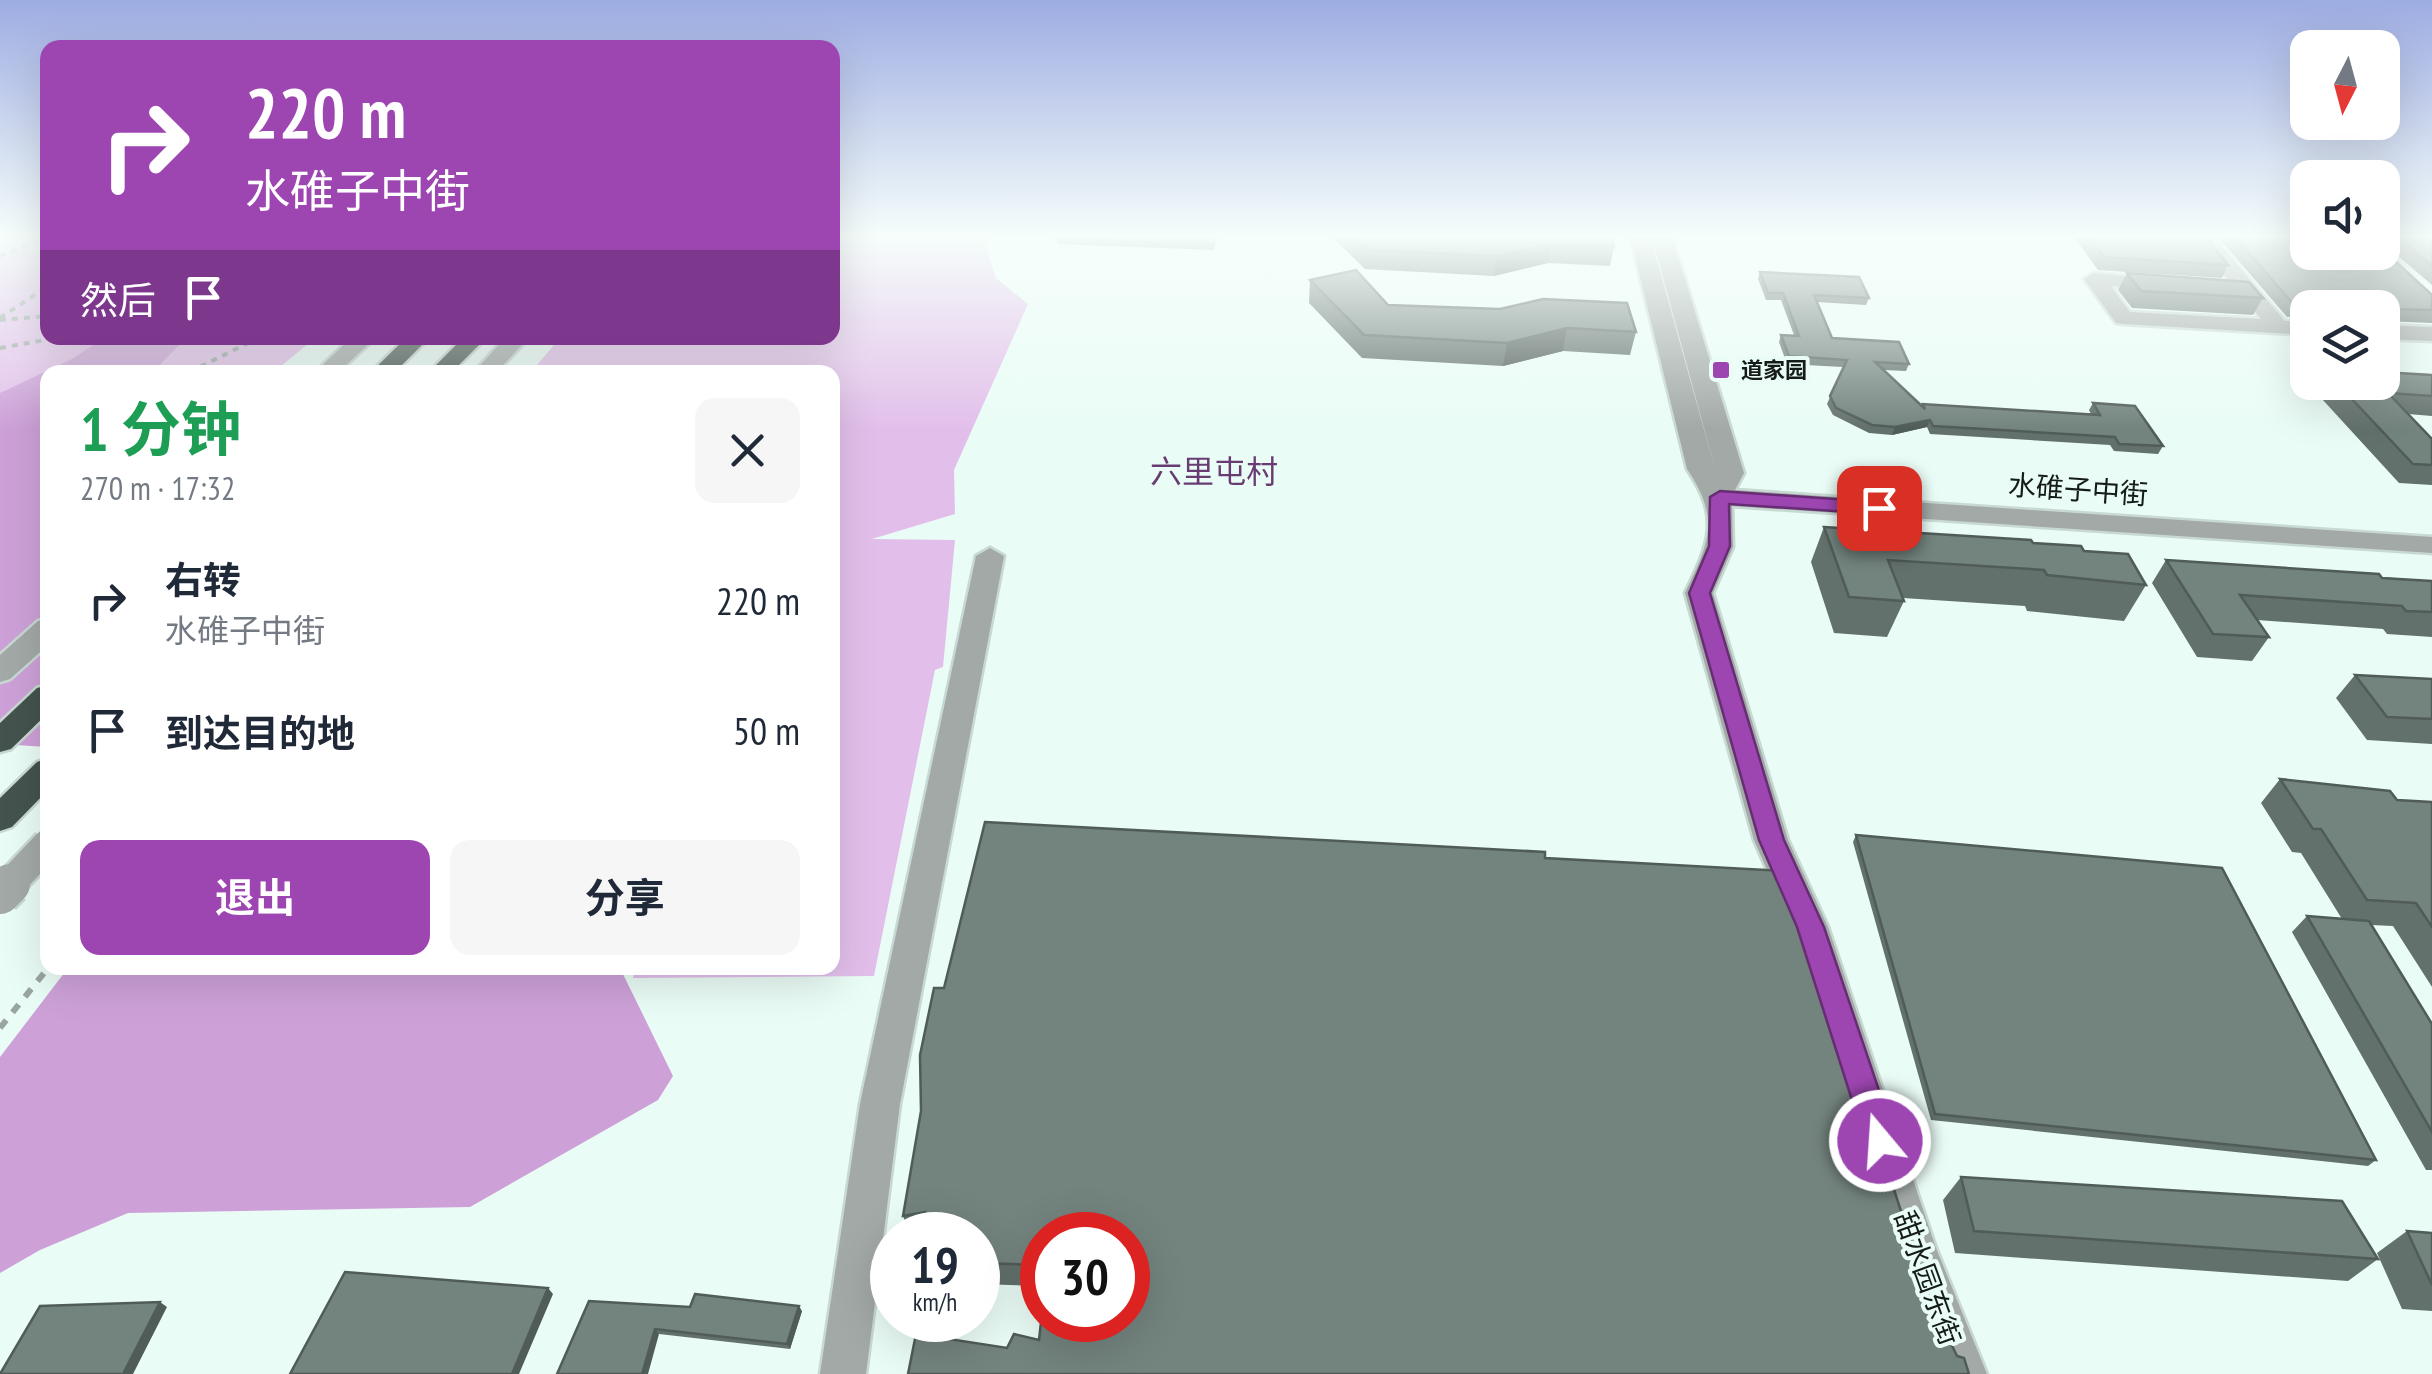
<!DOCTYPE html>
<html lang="zh">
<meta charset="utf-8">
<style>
body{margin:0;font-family:"PT Sans Narrow","Noto Sans SC",sans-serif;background:#f6f6f7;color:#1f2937;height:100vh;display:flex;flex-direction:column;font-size:38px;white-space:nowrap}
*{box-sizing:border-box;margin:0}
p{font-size:32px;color:#747a83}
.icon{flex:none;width:55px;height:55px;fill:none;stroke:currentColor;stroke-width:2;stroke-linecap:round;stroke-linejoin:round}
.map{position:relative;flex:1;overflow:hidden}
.panel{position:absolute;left:40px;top:365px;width:800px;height:610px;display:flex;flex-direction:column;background:#fff;border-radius:20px;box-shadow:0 10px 40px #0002}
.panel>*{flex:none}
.hud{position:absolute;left:40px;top:40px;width:800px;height:305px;border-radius:20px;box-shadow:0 10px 40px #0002;background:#9d45b1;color:#fff;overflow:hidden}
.needle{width:65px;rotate:186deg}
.fabs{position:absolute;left:2290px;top:30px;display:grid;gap:20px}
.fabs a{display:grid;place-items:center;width:110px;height:110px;border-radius:20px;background:#fff;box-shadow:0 10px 40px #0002;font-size:50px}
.speed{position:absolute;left:870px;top:1212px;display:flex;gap:20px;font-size:50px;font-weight:700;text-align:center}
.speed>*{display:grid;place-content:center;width:130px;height:130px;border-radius:50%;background:#fff;box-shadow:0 10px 40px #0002;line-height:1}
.speed small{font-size:25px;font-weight:400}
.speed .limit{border:15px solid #d22;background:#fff;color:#111}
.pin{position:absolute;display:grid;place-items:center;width:85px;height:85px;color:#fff;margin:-42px;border-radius:20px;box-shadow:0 5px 15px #0006}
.me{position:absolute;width:110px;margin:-55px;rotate:342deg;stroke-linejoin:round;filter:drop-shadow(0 0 8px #0008)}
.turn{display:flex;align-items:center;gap:35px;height:210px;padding:0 40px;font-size:45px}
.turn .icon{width:130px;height:130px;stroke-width:2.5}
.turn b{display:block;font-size:70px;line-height:85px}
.then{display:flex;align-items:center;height:95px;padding:0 40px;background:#0003;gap:20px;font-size:38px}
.round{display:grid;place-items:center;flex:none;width:105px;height:105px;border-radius:20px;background:#f6f6f7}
.headline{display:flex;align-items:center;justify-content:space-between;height:170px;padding:0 40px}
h1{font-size:60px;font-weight:700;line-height:75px;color:#1e9e55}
.action{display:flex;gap:20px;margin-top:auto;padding:20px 40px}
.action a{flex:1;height:115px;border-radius:20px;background:#9d45b1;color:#fff;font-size:40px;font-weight:700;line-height:115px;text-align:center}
.action a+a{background:#f6f6f7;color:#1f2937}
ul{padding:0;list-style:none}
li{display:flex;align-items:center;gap:30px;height:130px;padding:0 40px}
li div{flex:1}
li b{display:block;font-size:38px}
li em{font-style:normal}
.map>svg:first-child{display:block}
.green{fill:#e2bfea}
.water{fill:#cda1d8}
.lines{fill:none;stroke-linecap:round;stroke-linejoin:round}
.minor-casing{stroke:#c8d8d3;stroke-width:5}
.highway-casing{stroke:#c8d8d3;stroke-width:5}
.path-far1{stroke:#98a5a0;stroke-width:4;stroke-dasharray:6 6;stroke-linecap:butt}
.path{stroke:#98a5a0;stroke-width:6;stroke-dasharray:10 10;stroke-linecap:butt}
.minor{fill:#a2a9a7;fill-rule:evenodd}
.highway{fill:#44534e;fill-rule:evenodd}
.minor-bridge-far1-casing{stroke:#c8d8d3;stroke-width:35;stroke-linecap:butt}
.minor-bridge-casing{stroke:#c8d8d3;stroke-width:45;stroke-linecap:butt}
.minor-bridge-far1{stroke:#a2a9a7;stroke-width:30}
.minor-bridge{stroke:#a2a9a7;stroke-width:40}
.wall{fill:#63716c}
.shaded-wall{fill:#505c58}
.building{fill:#73837d;stroke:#505c58;stroke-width:2.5}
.route{fill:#9d45b1;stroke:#662d73;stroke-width:2.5}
.poi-dot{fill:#9d45b1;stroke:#eafcf6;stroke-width:4}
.labels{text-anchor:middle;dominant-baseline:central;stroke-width:8;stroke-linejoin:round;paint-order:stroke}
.far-poi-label{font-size:22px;font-weight:bold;fill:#151b19;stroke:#eafcf6;text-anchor:start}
.street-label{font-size:28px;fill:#151b19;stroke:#eafcf6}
.quarter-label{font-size:32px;fill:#683c72;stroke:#eafcf6}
</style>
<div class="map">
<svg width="2432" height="1374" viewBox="0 0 2432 1374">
<rect width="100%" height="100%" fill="#eafcf6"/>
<path class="green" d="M0 236H47L48 338H315L274 372H48L0 615Z
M833 236H991L985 244 996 278 1028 304 954 470 955 514 872 539 955 540 943 667 935 670 874 976 633 978 636 968H832V372H531L560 338H832Z"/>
<path class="water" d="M104 338H186L153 372H48L47 747 0 744V393L72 359Z
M68 968H620L673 1076 658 1100 470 1207 128 1213 40 1250 0 1273V1057Z"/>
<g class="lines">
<g class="minor-casing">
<path id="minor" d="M1630 236H1650L1717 476 1652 236H1672L1744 473 1735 490 2432 537V553L1732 506 1733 547 1713 593 1788 840 1828 927 1936 1248 1987 1374H1941L1894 1248 1792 927 1754 840 1685 593C1709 543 1721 519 1687 469Z
M2192 236H2213L2285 321H2308V335L2124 324 2116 323 2084 279 2094 273 2169 280 2172 284 2162 290 2111 286 2130 312 2261 319Z
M2382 325 2432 327V341L2382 339Z
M351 338H375L339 372H315Z
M505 338H528L497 372H474Z
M990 548 1004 556 900 1104 866 1374H820L860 1104 976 556Z
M48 619V645L10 679 0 682V655L38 621Z"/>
</g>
<g class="highway-casing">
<path id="highway" d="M406 338H429L395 372H371Z
M463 338H486L452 372H429Z
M48 685V713L11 749 0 752V723L37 688Z
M48 758V790L12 827 0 831V798L37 762Z"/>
</g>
<path class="path-far1" d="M0 256 48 237
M0 318 48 286
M0 320 48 316
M0 348 56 338
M190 372 258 338"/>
<path class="path" d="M0 1028 48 968"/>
<use href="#minor" class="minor"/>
<use href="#highway" class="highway"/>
<g class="minor-bridge-far1-casing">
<path id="minor-bridge-far1" d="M8 886 48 844"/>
</g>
<g class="minor-bridge-casing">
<path id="minor-bridge" d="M0 894 10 884"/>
</g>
<use href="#minor-bridge-far1" class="minor-bridge-far1"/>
<use href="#minor-bridge" class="minor-bridge"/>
</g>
<path class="wall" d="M1057 236H1217L1214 250 1057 244Z
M1331 236H1612L1614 247 1610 266 1548 263 1494 276 1365 269Z
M2055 236H2205L2228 265 2222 278 2098 270 2074 237Z
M2217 236H2308L2432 295V323L2382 321V308H2308V317H2287Z
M2397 236 2432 238V285L2389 248Z
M1760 272 1869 298 1866 305 1817 302 1832 338 1909 364 1906 371 1884 370 1922 406 1923 404 2091 414 2089 410 2093 403 2163 446 2158 454 2114 451 2110 445 1930 434 1927 427 1892 435 1869 433 1833 415 1827 404 1843 367 1787 364 1779 342 1781 335H1794L1781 300H1766L1758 279Z
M2127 273 2263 298 2253 315 2132 308 2118 290Z
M1310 280 1388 305 1636 332 1630 355 1563 351 1503 366 1362 358 1309 303Z
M2432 375V416L2408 414 2432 439V485L2399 483 2311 387 2314 382H2382Z
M1824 527 2033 543 2084 551 2146 585 2124 621 2027 611 2025 606 1903 598 1904 601 1887 637 1834 633 1811 562Z
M2166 560 2432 581V637L2387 634 2383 629 2257 620 2269 637 2252 661 2197 657 2152 583Z
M2355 675 2432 679V744L2367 740 2336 698Z
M2280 779 2397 800 2432 802V987L2393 926 2371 925 2432 1024V1170H2426L2292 932 2307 916 2342 919 2301 853 2292 852 2261 803Z
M1856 835 2376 1160 2368 1166 1931 1120 1853 842Z
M1545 858 1813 955 1910 1239 1007 1348 1128 1320 1042 1235V1286L978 1284V1235H910L903 1216 944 988Z
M1961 1177 2378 1259 2348 1281 1955 1253 1943 1200Z
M2407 1231 2432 1233V1311L2402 1309 2377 1253Z
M589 1301 690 1307 802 1311 790 1349 659 1334Z"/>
<path class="shaded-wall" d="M1552 244 1548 263 1494 276 1497 256Z
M1567 328 1563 351 1503 366 1507 343Z
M1930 420 1927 427 1892 435 1895 427Z
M548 1288 553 1294 519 1374H512Z
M160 1302 167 1307 133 1374H123Z
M799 1306 802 1311 790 1349 787 1344Z
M655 1329 659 1334 648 1374H642Z"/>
<path class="building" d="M1057 236H1216L1214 244 1056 239Z
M1352 236H1612L1614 247 1552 244 1497 256 1367 250Z
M2088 236H2205L2228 265 2104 257Z
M2234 236H2308V252H2382V249L2432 295V310L2391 309 2387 315H2382V308H2317L2316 305H2294Z
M2397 236 2432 238V266Z
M1356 270 1388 305 1500 309 1543 299 1627 303 1636 332 1567 328 1507 343 1364 335 1310 280Z
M1760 272 1859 277 1869 298 1814 295 1832 338 1899 342 1909 364 1875 362 1925 409 1923 404 2100 415 2093 403 2135 406 2163 446 2119 444 2115 437 1933 426 1930 420 1895 427 1872 425 1836 408 1830 396 1847 360 1789 356 1781 335 1799 336 1783 293H1768Z
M2127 273 2249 282 2263 298 2141 291Z
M2382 372 2432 375V396L2388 393 2432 439V465L2413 464 2336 382H2382Z
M1824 527 2031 540 2033 543 2081 546 2084 551 2128 554 2146 585 2047 575 2044 570 1888 560 1904 601 1849 597Z
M2166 560 2379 574 2382 578 2432 581V612L2406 611 2402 606 2240 595 2269 637 2213 634Z
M2355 675 2432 679V719L2387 717Z
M2280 779 2390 791 2397 800 2432 802V927L2416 903 2367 900 2321 829H2313Z
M985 822 1545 852V858L1783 871 1801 904 1813 955H1818L1910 1239 1946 1333 1957 1356 1964 1358 1969 1374H908L916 1334 1007 1348 1014 1334 1039 1340 1042 1313V1320H1128V1235H1042V1265L978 1263V1235H921L925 1212 903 1216 921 1111 920 1055 934 988H944Z
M1856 835 2222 868 2376 1160 1935 1114Z
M2307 916 2369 921 2432 1024V1132Z
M1961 1177 2342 1201 2378 1259 1974 1231Z
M2407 1231 2432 1233V1285Z
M345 1272 548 1288 512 1374H290Z
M695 1294 799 1306 787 1344 655 1329 642 1374H557L589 1301 690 1307Z
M160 1302 123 1374H0L40 1306Z"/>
<linearGradient id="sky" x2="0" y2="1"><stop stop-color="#9dace2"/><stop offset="0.55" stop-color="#f6fefb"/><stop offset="1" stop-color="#f6fefb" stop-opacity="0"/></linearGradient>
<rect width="2432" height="429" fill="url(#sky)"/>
<path class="route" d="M1720 491 1879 502 1889 508 1879 514 1729 504 1730 546 1710 593 1784 840 1824 927 1896 1141 1891 1151 1880 1155 1869 1151 1865 1141 1797 927 1759 840 1689 593 1709 546 1710 497Z"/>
<rect class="poi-dot" x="1711" y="360" width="20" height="20" rx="5"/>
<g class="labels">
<g class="far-poi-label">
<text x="1741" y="370">道家园</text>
</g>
<g class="street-label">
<text transform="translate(2078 489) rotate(4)">水碓子中街</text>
<text transform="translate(1928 1278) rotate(70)">甜水园东街</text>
</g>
<g class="quarter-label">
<text x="1214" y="471">六里屯村</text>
</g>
</g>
</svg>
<div class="fabs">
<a><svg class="needle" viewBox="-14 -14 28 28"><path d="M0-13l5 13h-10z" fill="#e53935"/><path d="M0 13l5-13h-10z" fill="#747a83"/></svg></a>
<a><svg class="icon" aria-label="sound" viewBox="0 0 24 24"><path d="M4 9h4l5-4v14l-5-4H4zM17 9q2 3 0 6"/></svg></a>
<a><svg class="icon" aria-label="layers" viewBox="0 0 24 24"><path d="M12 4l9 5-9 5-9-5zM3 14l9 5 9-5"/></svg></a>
</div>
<div class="speed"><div>19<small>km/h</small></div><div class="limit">30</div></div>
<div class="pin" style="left:1879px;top:508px;background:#d93025"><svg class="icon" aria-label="arrive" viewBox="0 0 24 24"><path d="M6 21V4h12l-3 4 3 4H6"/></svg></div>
<svg class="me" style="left:1880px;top:1141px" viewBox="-20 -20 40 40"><circle r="17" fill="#9d45b1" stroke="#fff" stroke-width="3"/><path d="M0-11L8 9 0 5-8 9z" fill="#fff"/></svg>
<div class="hud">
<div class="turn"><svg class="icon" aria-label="right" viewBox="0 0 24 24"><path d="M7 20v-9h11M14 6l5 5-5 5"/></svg><div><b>220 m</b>水碓子中街</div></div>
<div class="then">然后<svg class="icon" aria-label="arrive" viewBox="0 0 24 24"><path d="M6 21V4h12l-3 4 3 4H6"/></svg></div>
</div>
<section class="panel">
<div class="headline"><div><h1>1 分钟</h1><p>270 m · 17:32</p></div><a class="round"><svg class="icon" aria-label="close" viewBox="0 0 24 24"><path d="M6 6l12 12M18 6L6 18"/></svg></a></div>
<ul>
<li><svg class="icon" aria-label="right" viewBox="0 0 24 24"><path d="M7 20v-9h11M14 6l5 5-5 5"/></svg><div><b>右转</b><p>水碓子中街</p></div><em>220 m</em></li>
<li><svg class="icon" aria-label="arrive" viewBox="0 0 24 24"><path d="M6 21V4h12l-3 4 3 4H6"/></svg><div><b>到达目的地</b></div><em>50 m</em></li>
</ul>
<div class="action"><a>退出</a><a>分享</a></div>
</section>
</div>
